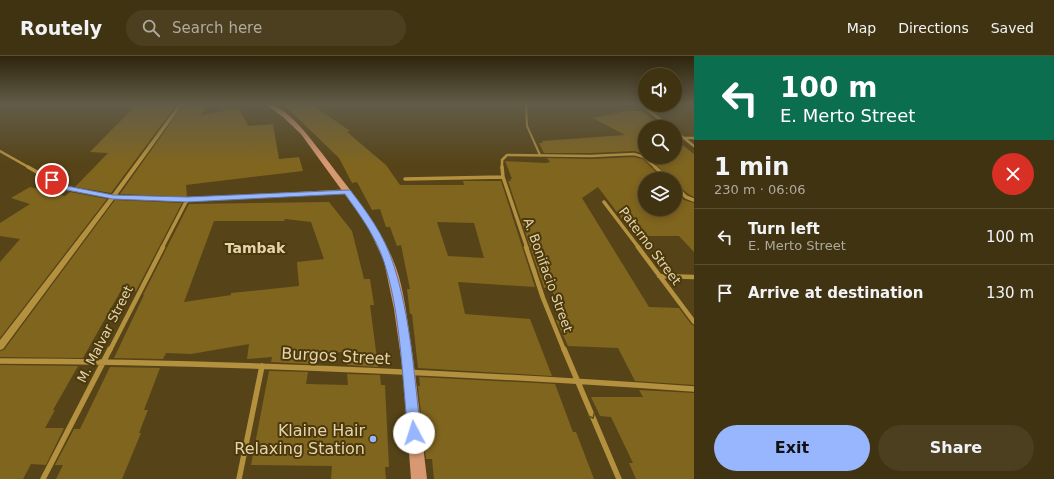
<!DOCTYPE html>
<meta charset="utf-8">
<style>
body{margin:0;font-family:"DejaVu Sans",sans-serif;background:#4b3f20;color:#f1f3f6;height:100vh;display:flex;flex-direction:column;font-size:15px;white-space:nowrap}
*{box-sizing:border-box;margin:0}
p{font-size:13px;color:#aeaa9f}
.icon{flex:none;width:22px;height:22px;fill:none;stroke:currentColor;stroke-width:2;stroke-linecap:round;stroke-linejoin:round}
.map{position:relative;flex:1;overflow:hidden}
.drawer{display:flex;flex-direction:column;background:#403312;width:360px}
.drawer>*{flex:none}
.banner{background:#0b6e4f;color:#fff;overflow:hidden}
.fabs{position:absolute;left:638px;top:12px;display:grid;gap:8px}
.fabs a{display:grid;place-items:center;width:44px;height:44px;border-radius:50%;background:#403312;box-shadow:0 2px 10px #0003,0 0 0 1px #594e32;font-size:20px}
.pin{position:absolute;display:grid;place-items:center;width:34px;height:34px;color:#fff;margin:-17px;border:2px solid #fff;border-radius:50%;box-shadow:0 1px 4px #0007}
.me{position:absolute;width:44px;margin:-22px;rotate:355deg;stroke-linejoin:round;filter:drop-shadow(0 0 3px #0008)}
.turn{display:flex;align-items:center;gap:14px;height:84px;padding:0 20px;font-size:18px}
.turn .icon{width:52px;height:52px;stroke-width:2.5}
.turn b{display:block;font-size:28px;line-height:34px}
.round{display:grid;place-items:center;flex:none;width:42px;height:42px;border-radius:21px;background:#4b3f20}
.summary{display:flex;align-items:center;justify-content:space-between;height:68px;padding:0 20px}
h1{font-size:24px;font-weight:700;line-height:30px}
.button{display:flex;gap:8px;margin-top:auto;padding:8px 20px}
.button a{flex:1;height:46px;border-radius:24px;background:#97b6fd;color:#111;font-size:16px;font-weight:700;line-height:46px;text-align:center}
.button a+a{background:#4b3f20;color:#f1f3f6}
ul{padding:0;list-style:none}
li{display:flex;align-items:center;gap:12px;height:56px;padding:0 20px;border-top:1px solid #594e32}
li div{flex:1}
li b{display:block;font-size:15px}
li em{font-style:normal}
header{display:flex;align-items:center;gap:24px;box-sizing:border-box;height:56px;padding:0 20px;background:#403312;border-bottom:1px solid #594e32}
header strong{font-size:19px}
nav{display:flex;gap:22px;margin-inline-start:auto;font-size:14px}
.search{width:280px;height:36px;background:#4b3f20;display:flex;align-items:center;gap:10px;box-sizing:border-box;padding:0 14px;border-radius:22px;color:#aeaa9f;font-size:15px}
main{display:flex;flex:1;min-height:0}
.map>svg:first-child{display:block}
.building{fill:#80651f;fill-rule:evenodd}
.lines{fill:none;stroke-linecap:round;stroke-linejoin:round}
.service{stroke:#b4913f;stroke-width:2}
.minor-far3{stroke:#b4913f;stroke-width:2.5}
.minor-far2{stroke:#b4913f;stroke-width:3.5}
.minor-far1{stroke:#b4913f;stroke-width:4.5}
.minor{stroke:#b4913f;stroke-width:5.5}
.tertiary{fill:#b4913f;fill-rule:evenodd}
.primary{fill:#d89872;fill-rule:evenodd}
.oneway{stroke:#654f18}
.route{fill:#97b6fd;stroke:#6276a4}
.poi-dot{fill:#97b6fd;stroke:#4b390b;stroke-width:1.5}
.labels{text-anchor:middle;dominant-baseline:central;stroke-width:4;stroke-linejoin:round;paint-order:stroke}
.street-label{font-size:13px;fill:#e6d4ae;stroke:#4b390b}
.neighbourhood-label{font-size:14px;font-weight:bold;fill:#e6d4ae;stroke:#4b390b}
.near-street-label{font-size:16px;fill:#e6d4ae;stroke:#4b390b}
.near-poi-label{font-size:16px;fill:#e6d4ae;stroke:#4b390b;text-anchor:end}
</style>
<header>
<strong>Routely</strong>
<div class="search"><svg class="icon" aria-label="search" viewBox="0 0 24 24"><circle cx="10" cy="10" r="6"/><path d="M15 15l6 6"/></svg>Search here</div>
<nav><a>Map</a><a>Directions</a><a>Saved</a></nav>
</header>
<main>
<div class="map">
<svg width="694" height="423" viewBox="0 0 694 423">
<rect width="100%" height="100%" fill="#564418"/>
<path class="building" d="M137 48H177L111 137 75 131 108 97 90 96Z
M184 48H204L202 51H206L201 59 239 52 248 70 273 68 279 103 299 101 303 115 186 129 187 141 120 138Z
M283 48H311L350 75 347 76 386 109 400 129H464L463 125H501L535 231 458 226 465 258 530 263 552 320 418 312 412 258H410L407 233H410L401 189 397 190 390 171H386L380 153 372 154 357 126 352 127 339 102ZM437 166 474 167 484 202 448 200Z
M627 55H642L662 71H645V98L634 95 591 97H544L539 87H543L542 85 625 79 593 62Z
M675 83 694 98V141L688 138 675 127V123H671L648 101H675Z
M634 101 643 103 663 123H645V153H675V135L684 144 694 147V196L679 180H635L598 131 582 142 649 251 679 252 691 268 694 270V329L635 325 618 292 568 290 556 264 565 265 551 232H544L508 125H511L510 123H512L505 105 546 107 550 106 547 102 591 103Z
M30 131 65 140 70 136 107 143 0 282V206L20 183 0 180V167L30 148 11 142Z
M115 144 182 147 136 235 124 229 83 302 0 301V295L4 294Z
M329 146 352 175 364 223H370L374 249H370L378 311 347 309 346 296 310 298 309 308 271 306 272 301 247 303 249 288 191 298 166 297 163 303 114 302 144 239H143L189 148ZM285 163 311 166 324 203 297 206 299 230 231 237V239L184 246 214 165H284Z
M0 309 78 310 53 354H55L45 372H64L46 409 31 408 23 423H0Z
M110 311 160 312 144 354H148L139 377H141L122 423H56L63 409H55L74 373H80Z
M269 315 308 316 306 328 348 329 347 318 380 319 381 329H385L389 411H385L386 423H331L332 410 251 409Z
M419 321 555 328 573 376H576L594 423H434L432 403H426L418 330H420Z
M639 334 694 337V423H636L629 407H633L611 361 600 360 591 341H643Z"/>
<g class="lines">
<path class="service" d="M526 48 527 70 540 99"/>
<path class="minor-far3" d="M640 48 670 71
M675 75 694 90
M685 82H694
M0 95 30 112
M502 112V104L507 99 591 100 634 98 644 101 656 112"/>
<path class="minor-far2" d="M28 111 65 132 113 141 187 144 347 135
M502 111 503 121 527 192
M655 111 668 123
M405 123 503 121
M675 130 686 141 694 144
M604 146 639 192
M162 192 187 144"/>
<path class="minor-far1" d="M526 191 543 242 564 294
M638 191 694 266
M659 220 694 221
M110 294 163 191"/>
<path class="minor" d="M564 293 619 423
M0 305C232 306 463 317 694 333
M43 423 110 293
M239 423 262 310"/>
<path class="tertiary" d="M179 48H183L115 142 3 293 0 294V284L111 140Z"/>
<path class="primary" d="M265 48C286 48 309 81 321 96 347 131 377 164 393 204 402 224 406 254 409 275 417 324 421 374 427 423H411L403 316 394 253 384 205 367 169 301 78 283 61Z"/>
</g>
<defs><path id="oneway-chevron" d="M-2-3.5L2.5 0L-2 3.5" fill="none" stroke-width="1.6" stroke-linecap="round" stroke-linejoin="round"/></defs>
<use class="oneway" href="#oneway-chevron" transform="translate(592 360) rotate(66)"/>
<linearGradient id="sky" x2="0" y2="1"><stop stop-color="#2f250d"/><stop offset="0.45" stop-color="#625c48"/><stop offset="1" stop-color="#625c48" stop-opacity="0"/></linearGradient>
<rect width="694" height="107" fill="url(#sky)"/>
<path class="route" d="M49 122H54L67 130 113 139 187 141 350 134C367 156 384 179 393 207 411 261 414 321 421 377L419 382 414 384 410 382 408 377C402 322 401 258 384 206 376 181 360 159 345 138L187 146 113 143 62 133 49 125Z"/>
<circle class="poi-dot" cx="373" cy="383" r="4"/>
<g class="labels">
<g class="street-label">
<text transform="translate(650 190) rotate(53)">Paterno Street</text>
<text transform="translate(548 219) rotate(70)">A. Bonifacio Street</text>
<text transform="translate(105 278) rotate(-63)">M. Malvar Street</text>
</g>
<g class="neighbourhood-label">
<text x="255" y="192">Tambak</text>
</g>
<g class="near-street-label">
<text transform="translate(336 300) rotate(3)">Burgos Street</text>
</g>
<g class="near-poi-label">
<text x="365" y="374">Klaine Hair<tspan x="365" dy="18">Relaxing Station</tspan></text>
</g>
</g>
</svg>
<div class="fabs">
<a><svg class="icon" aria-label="sound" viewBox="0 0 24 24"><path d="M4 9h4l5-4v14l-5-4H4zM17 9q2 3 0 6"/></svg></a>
<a><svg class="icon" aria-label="search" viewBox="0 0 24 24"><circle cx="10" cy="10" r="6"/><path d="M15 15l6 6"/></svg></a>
<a><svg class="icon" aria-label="layers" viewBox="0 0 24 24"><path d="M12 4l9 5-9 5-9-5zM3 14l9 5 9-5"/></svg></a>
</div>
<div class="pin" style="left:52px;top:124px;background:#d93025"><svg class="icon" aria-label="arrive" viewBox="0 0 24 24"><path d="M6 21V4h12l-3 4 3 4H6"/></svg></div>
<svg class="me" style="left:414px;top:377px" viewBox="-20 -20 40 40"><circle r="19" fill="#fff"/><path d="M0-13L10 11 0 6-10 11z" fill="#97b6fd"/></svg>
</div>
<section class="drawer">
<div class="banner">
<div class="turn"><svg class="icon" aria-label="left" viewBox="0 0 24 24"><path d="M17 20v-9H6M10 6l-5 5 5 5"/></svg><div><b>100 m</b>E. Merto Street</div></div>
</div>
<div class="summary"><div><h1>1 min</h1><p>230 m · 06:06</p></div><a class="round" style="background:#d93025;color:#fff"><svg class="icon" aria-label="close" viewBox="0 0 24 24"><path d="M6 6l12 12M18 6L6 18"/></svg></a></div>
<ul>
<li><svg class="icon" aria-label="left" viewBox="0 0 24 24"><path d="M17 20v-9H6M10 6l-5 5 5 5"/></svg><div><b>Turn left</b><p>E. Merto Street</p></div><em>100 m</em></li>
<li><svg class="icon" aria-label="arrive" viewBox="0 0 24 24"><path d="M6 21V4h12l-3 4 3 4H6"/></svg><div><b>Arrive at destination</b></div><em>130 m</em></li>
</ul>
<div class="button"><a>Exit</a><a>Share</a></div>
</section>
</main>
